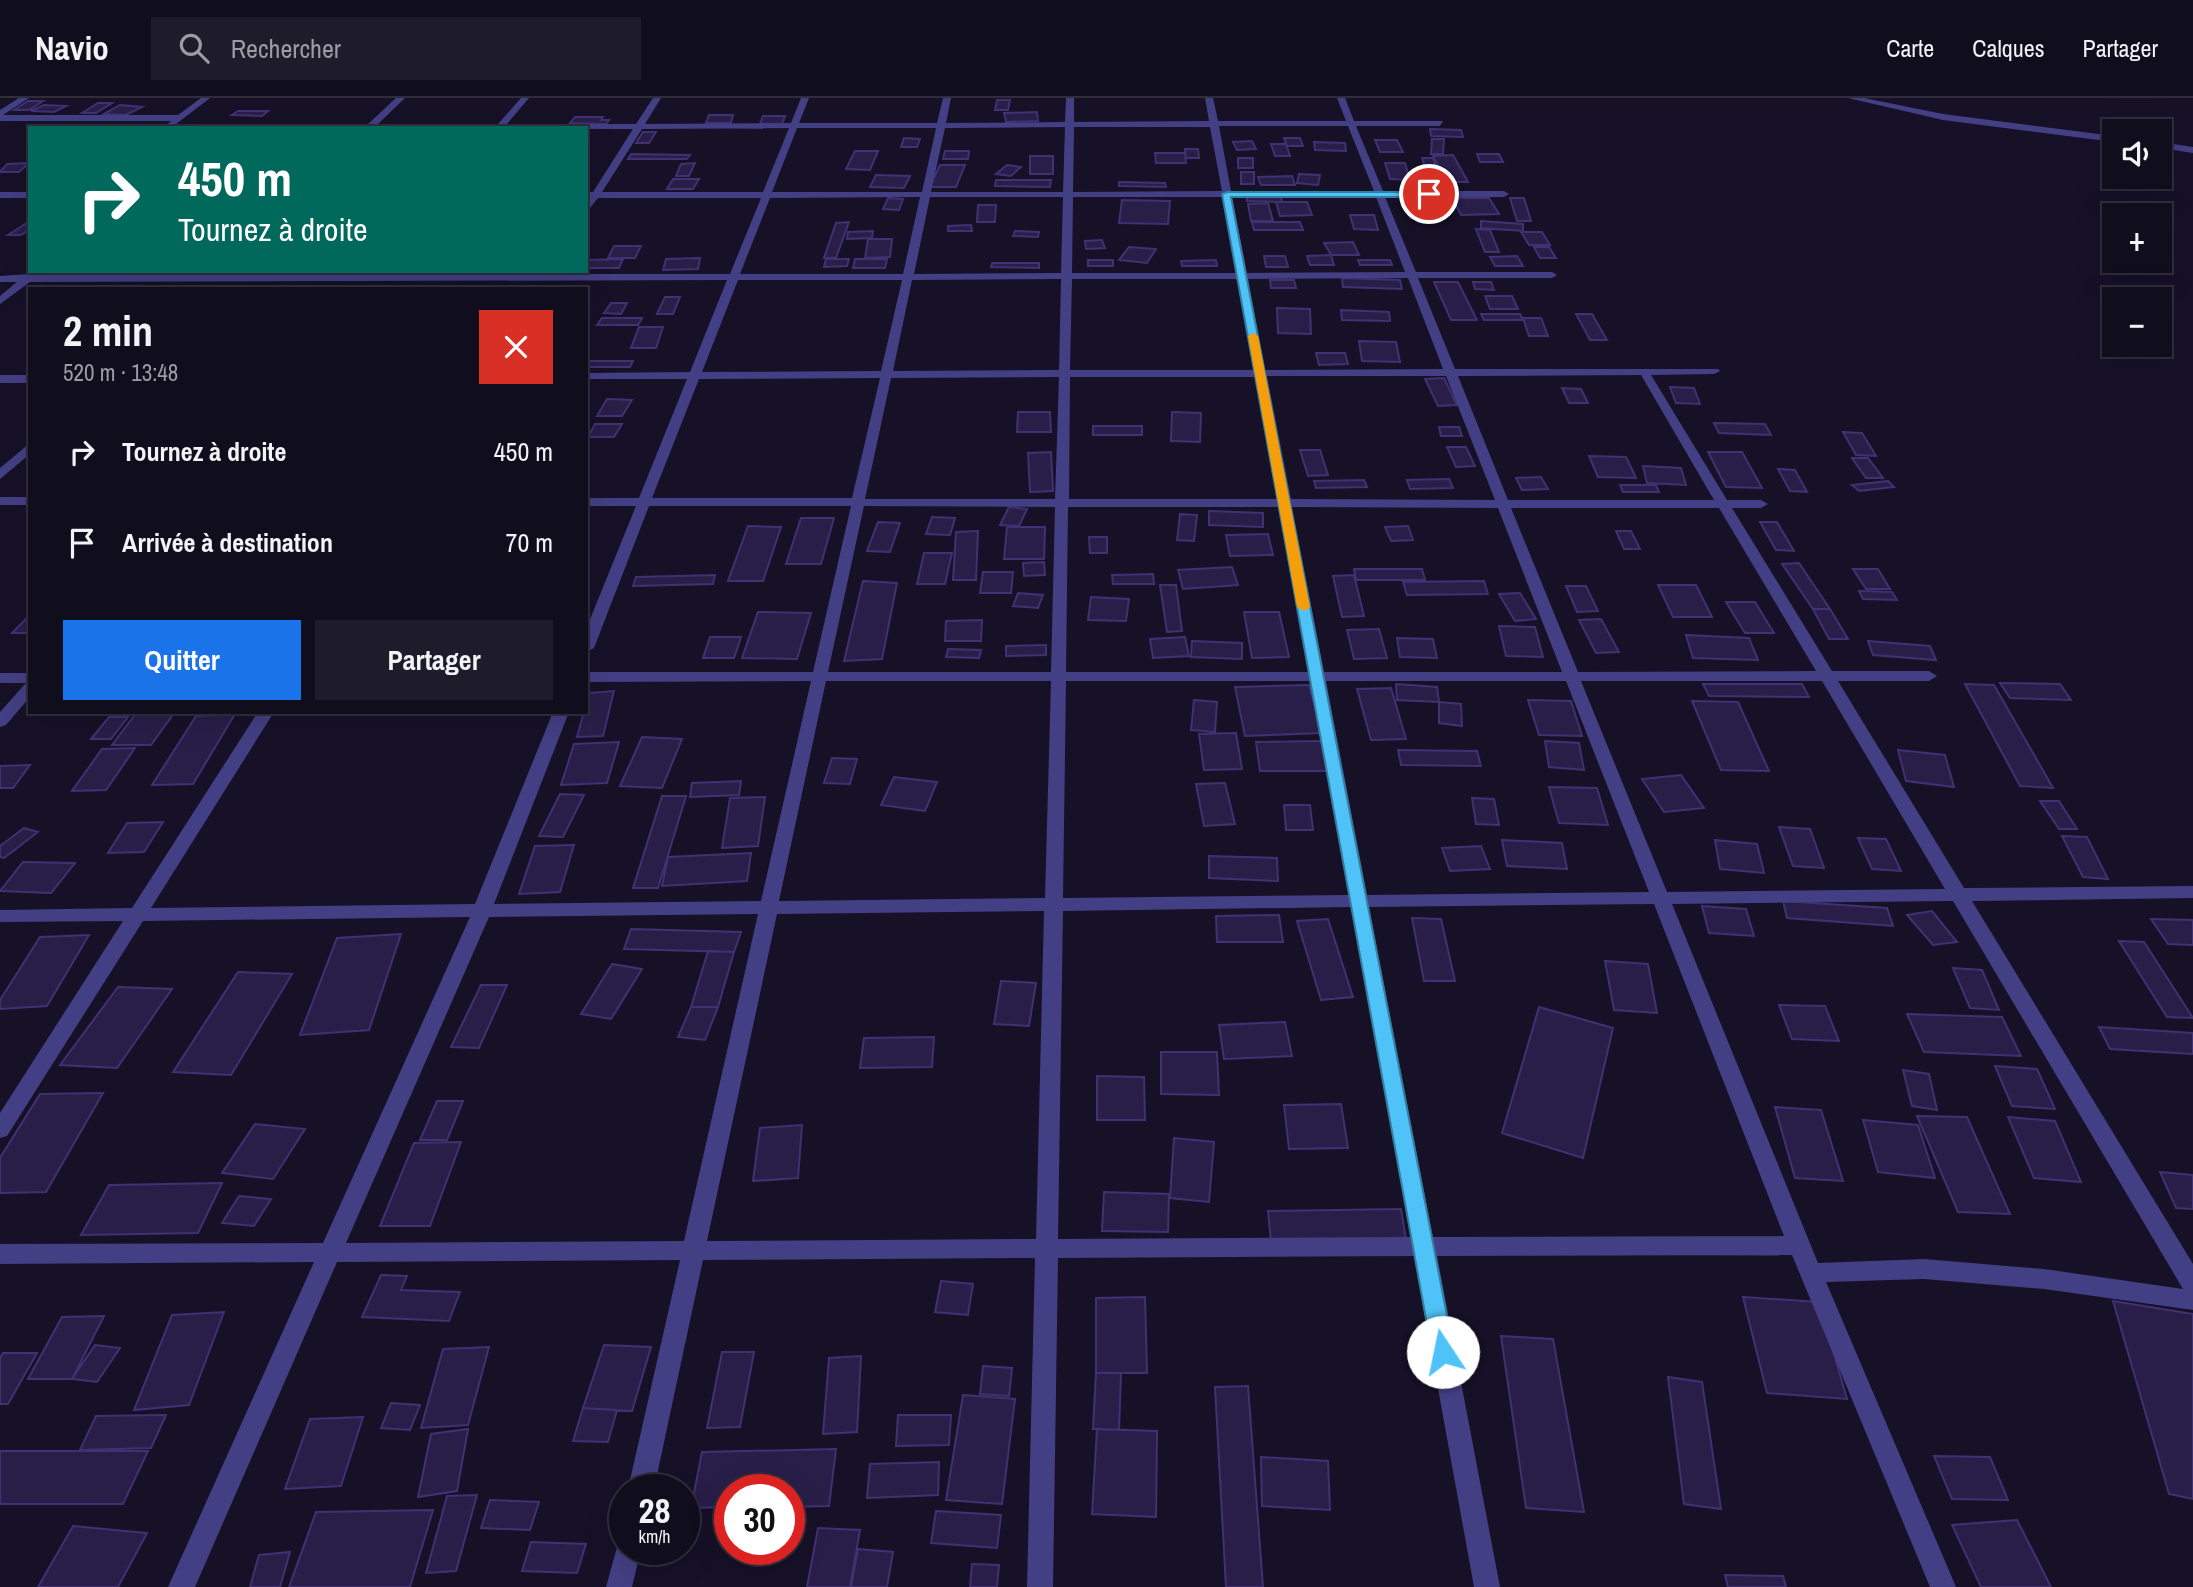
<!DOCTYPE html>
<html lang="fr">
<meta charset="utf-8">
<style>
body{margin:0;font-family:"Archivo Narrow",sans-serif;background:#1e1b2a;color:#f1f3f6;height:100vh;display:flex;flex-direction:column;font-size:26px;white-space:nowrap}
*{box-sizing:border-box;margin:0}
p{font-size:23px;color:#9c9ca4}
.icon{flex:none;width:38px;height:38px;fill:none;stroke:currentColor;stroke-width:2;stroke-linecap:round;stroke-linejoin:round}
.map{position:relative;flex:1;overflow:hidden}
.drawer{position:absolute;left:28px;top:189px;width:560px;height:427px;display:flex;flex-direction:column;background:#100d1d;border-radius:0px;box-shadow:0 7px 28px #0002,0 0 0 2px #302d3b}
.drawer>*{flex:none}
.hud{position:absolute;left:28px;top:28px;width:560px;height:147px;border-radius:0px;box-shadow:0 7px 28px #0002,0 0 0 2px #302d3b;background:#00695c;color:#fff;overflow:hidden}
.buttons{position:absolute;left:2102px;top:21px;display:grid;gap:14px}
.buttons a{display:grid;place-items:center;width:70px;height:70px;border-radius:0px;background:#100d1d;box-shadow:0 7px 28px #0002,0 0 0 2px #302d3b;font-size:35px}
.speed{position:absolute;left:609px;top:1376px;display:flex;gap:14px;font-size:35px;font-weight:700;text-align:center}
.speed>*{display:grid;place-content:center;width:91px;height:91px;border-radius:50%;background:#100d1d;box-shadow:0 7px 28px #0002,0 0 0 2px #302d3b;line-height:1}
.speed small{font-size:18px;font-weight:400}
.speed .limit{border:10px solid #d22;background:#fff;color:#111}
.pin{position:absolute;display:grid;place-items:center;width:60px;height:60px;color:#fff;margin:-30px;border:4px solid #fff;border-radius:50%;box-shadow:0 2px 7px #0007}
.me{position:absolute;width:77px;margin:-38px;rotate:349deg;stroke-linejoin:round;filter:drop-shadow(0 0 5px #0008)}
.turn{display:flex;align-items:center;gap:24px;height:147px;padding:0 35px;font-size:32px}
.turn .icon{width:91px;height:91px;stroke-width:2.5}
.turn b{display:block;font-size:49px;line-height:60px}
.round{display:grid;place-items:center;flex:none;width:74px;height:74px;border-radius:0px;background:#1e1b2a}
.summary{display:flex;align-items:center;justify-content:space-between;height:119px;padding:0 35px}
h1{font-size:42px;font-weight:700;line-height:52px}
.primary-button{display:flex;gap:14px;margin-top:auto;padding:14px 35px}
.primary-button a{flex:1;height:80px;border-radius:0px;background:#1a73e8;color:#fff;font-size:28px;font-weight:700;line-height:80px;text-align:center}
.primary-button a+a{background:#1e1b2a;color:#f1f3f6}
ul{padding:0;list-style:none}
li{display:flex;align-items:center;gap:21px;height:91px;padding:0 35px}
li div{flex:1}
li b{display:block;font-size:26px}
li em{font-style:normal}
header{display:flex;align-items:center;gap:42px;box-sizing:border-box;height:98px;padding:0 35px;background:#100d1d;border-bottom:2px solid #302d3b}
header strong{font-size:33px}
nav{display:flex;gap:38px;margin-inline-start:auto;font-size:24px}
.search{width:490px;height:63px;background:#1e1b2a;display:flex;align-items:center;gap:18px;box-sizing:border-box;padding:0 24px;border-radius:0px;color:#9c9ca4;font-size:26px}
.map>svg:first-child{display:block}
.building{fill:#281e48;stroke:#403172;stroke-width:2}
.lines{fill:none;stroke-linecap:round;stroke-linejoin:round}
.minor{fill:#433f84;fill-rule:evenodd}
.route{fill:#4fc3f7;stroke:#337fa1;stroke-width:2}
.slow{fill:#f59e0b}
</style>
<header>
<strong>Navio</strong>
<div class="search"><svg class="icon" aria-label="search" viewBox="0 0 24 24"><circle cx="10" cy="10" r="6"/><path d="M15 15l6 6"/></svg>Rechercher</div>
<nav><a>Carte</a><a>Calques</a><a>Partager</a></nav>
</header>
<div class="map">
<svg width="2193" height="1489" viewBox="0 0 2193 1489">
<rect width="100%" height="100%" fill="#161127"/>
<path class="building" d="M997 2H1010L1008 12H995Z
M28 3H43L29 12H14Z
M98 5H112L96 15H82Z
M44 7 66 8 54 14 31 13Z
M120 7 142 9 126 17 104 16Z
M238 13H268L262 18 232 17Z
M1037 14 1038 23 1006 24 1004 15Z
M709 17H733L731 25H706Z
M763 18H785L782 26H760Z
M575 19H603L601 22H609L606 26 570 25Z
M1430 31 1461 32 1463 39 1431 38Z
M643 34H656L649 45H636Z
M904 40 920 41 917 49H901Z
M1284 40H1300L1303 48H1287Z
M1432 41H1444L1443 56H1431Z
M1375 42H1397L1403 54H1380Z
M1252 43 1256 51 1237 52 1233 44Z
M1314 44 1345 45 1346 53 1315 52Z
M1271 46H1286L1290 58H1275Z
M1185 51H1198L1199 60H1186Z
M855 53H878L870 72 846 71Z
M945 53H969L968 61H943Z
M1155 55H1185L1186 65H1156Z
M631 56 690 57 687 61H628Z
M1477 56H1499L1503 64H1480Z
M1453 57 1468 84H1447L1433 58Z
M1030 58H1053V76H1030Z
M1238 60H1253V70H1238Z
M1422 60H1433L1438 75H1427Z
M29 65 19 74H0L7 66Z
M695 65 689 78H676L681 66Z
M1385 65H1405L1410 82 1390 81Z
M940 67H965L956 89H930Z
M1007 67 1021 69 1011 78 996 76Z
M1241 74H1254V86H1241Z
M1299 76 1320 77 1318 87 1297 85Z
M876 77 910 78 904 90 870 89Z
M1292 78 1295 87H1261L1258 79Z
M673 81H699L693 91H667Z
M996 82H1051L1050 89 995 88Z
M1119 84 1165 85 1166 89 1119 88Z
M1414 85 1446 86 1448 90H1415Z
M1247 99H1281L1282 104 1247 103Z
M888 100 903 101 899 112 883 111Z
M1452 100H1489L1499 116 1461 117Z
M1510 100H1524L1531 123H1517Z
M1122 102 1170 103 1168 126 1119 125Z
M1276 104H1307L1312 117 1280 118Z
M1268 105 1273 123H1251L1248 106Z
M978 107H996L995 124H977Z
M1406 112H1422L1426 120H1410Z
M1350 117H1374L1378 132 1354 131Z
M30 123V131L21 137H8Z
M1481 123 1523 126V133L1481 130Z
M849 124 836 160H824L836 125Z
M1252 124H1300L1303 132H1254Z
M971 127 972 133H948V128Z
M1476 131 1490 132 1499 154H1485Z
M873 133 872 140 847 141 848 134Z
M1015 133 1039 134 1038 139 1013 138Z
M1521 134H1542L1550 147H1529Z
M868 141H892L890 159 865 160Z
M1102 142 1105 150 1086 151 1085 143Z
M1353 144 1359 157H1331L1324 145Z
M614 148H641L635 160H608Z
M1129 149 1156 151 1147 165 1119 162Z
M1534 149H1549L1556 160H1540Z
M1331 157 1334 167H1310L1307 158Z
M1264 158H1285L1288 169H1266Z
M1517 158 1523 168H1495L1490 159Z
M700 160 698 171 663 172 666 161Z
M623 161 619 170H586V162Z
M826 161H849L847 168 824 169Z
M855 161H887L885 170H853Z
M1088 162H1113V168H1088Z
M1216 162 1217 168H1182L1181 163Z
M1358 162H1390L1392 167H1360Z
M992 165H1039V170L991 169Z
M1342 180 1400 182 1402 191 1343 189Z
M1270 182H1294L1296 190H1271Z
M1434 184H1458L1477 222H1451Z
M1473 184H1491L1494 192 1475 191Z
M1485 198H1512L1518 211H1490Z
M665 199H680L673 216H657Z
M611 205H627L621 216 604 215Z
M1277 210 1310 211 1311 236 1278 235Z
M1341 212 1389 214 1390 223 1342 222Z
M1481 216H1520L1523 222H1484Z
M1576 216H1592L1607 242H1590Z
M602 220H642L638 227H597Z
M1523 220H1541L1548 238H1529Z
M639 229H663L656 250H631Z
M1359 243 1396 244 1400 264 1362 263Z
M1316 255H1345L1348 266 1319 267Z
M586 263H633L630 269H586Z
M1444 280 1457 307 1438 308 1425 281Z
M1670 289 1694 290 1700 306 1676 305Z
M1562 290 1581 291 1588 305H1569Z
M607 301 632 302 622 318H597Z
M1018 314H1050L1051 334H1017Z
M1172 314 1201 315 1200 344 1171 343Z
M1714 325 1765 326 1771 337 1719 335Z
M595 326H622L614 339H588Z
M1093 328H1142V337H1093Z
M1439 329H1459L1462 338H1441Z
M1843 334 1862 335 1876 358 1856 357Z
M1447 349H1466L1475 368 1456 369Z
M1300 352H1320L1328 377 1308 378Z
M1051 354 1053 393 1030 394 1028 355Z
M1708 354H1742L1762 390 1726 389Z
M1589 358 1626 359 1636 380 1598 379Z
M1852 360H1868L1883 380H1866Z
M1643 368 1681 370 1686 387 1647 385Z
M1778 371 1795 372 1807 394 1790 393Z
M1541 379 1548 391 1522 392 1516 380Z
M1449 381 1453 390 1410 391 1407 382Z
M1364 382 1367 389 1316 390 1314 383Z
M1888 383 1894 389 1859 393 1852 387Z
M1620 387H1656L1659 394H1623Z
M1009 409 1027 411 1019 428 1000 427Z
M1209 413 1263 415V429L1209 427Z
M1180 416 1197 417 1194 443 1177 442Z
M932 419 955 420 950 437 926 436Z
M801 420H834L821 466H786Z
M878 424 900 425 890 454 867 453Z
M1760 424H1777L1794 453 1776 452Z
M748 428 781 429 763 483H728Z
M1408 428 1413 442 1391 443 1385 429Z
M1007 429H1045L1044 461H1004Z
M978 433 976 482H953L956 434Z
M1616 433H1631L1640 451H1624Z
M1268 436 1273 457 1230 458 1226 437Z
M1089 439H1107V455H1090Z
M924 455H952L945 486H917Z
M1044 464 1045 477 1024 478 1023 465Z
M1799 465 1830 511H1813L1782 466Z
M1232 469 1238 487 1183 491 1178 472Z
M1354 471H1422L1425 482H1356Z
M1853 471H1878L1890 491H1866Z
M983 474H1013L1011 495H980Z
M1153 476 1154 486H1113L1112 477Z
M715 477 713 486 633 488 636 479Z
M1354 477 1364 518 1342 519 1333 478Z
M863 483 897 485 882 561 844 563Z
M1484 483 1488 496 1407 497 1403 484Z
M1160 487H1176L1182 533 1167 534Z
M1658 487H1696L1712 519H1673Z
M1566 488H1586L1598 513 1577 514Z
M1859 493 1892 494 1897 502 1863 501Z
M1018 495 1043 497 1038 510 1013 508Z
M1520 495 1536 521 1515 523 1499 496Z
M1091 499 1129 501 1126 523 1088 522Z
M1726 504H1755L1774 535H1745Z
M1813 511H1830L1848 541H1829Z
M758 514 811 515 797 561 742 560Z
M1244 514H1279L1289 559 1252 560Z
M30 517V535H12Z
M1601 521 1619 554 1596 555 1579 522Z
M982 522 981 543H945L946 523Z
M1499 528 1535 529 1543 559 1506 558Z
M1379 531 1387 560 1354 561 1347 532Z
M1686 537 1749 540 1758 562 1693 560Z
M710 539H741L734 560H703Z
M1185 539 1189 558 1153 560 1150 541Z
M1397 540 1433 541 1437 560 1400 559Z
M1192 543 1242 545V561L1191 559Z
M1868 543 1930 548 1936 562 1873 557Z
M1046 547V557L1006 558V548Z
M948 551 981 552 979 560 946 559Z
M2000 585 2060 586 2071 602 2010 600Z
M1396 586 1437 589 1439 604 1397 602Z
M1703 586H1802L1809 599 1709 598Z
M1965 586 1994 587 2053 690 2020 688Z
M1309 587 1322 635 1245 638 1235 589Z
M1391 590 1406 641 1371 642 1357 591Z
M614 593 603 638 577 639 589 595Z
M1194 602 1217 604 1215 634 1191 632Z
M1528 602 1571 603 1582 638 1539 637Z
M1692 603 1738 604 1769 673 1721 672Z
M1439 604 1461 606 1462 628 1439 625Z
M137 614H175L151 647H112Z
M235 616 193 686 152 687 196 618Z
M109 619H128L111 641H91Z
M1236 635 1242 671 1204 672 1199 636Z
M642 639 682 641 662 690 620 688Z
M1324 643 1330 673H1260L1256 644Z
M1545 643 1579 645 1584 672 1549 669Z
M619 644 607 685 561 687 574 646Z
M135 650 106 692 72 693 102 651Z
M1398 652 1477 653 1481 668 1401 667Z
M1898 652 1945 657 1954 689 1906 683Z
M832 660 857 661 850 686 824 685Z
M30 667 13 690H0V668Z
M1681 677 1704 710 1664 714 1642 681Z
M894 679 937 684 925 713 881 707Z
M741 683 739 697 690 699 692 685Z
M1225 685 1235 726 1204 728 1196 686Z
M1549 689 1597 690 1608 727 1559 725Z
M560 696 584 697 563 739 539 738Z
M662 698H686L658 790H633Z
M765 699 758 748 722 750 730 700Z
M1472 700 1494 701 1499 727 1476 726Z
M2040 703H2059L2077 731H2059Z
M1284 707H1310L1313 732H1286Z
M163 724 144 754 108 755 127 725Z
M1779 729 1810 731 1824 770 1793 768Z
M24 730 38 734 4 760 0 759V748Z
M2062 738 2087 739 2108 781 2083 779Z
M1858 740 1886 741 1901 773 1872 771Z
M1502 742 1562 745 1567 771 1507 768Z
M1715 742 1757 746 1764 775 1720 771Z
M574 747 560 794 519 796 535 748Z
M1481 748 1490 771 1450 773 1442 750Z
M751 755 747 783 662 788 668 759Z
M1209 758 1277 760 1278 783 1209 780Z
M23 764 75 765 51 795 0 793Z
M1783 803 1887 810 1893 828 1787 820Z
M1702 808 1746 811 1754 838 1709 835Z
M1932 813 1957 844 1933 847 1907 817Z
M1279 817 1283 844H1217L1216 818Z
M1412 820 1441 821 1455 883H1424Z
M1328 821 1353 899 1321 902 1297 823Z
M2151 821 2193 822V847L2168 846Z
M631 831 741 834 734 854 624 851Z
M401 836 369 932 300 937 337 840Z
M89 837 47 908 0 911V902L40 839Z
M2119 843 2144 844 2193 920 2167 919Z
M708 853 734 854 718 909H691Z
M1605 863 1648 866 1657 915 1614 912Z
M612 866 642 871 611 921 581 916Z
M1953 870 1982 872 1999 912 1970 910Z
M238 874 292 876 231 977 173 974Z
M1001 883 1036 885 1029 928 994 926Z
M481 887H507L479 950 451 949Z
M118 889 172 891 117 970 60 967Z
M1779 907 1825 908 1839 943 1792 941Z
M691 909H718L705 942 678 939Z
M1539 909 1613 930 1583 1060 1502 1035Z
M1907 916 2002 919 2021 958 1924 954Z
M1285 924 1292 958 1224 961 1219 927Z
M2099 929 2193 935V956L2110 951Z
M934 939 932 969 860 970 864 940Z
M1161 954H1217L1219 997 1161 996Z
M1995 968 2037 971 2055 1011 2012 1008Z
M1903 972 1929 976 1937 1012 1912 1008Z
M1097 978 1144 979 1145 1022H1097Z
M103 995 46 1094 0 1095V1060L40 996Z
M437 1003H463L447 1042H420Z
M1341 1006 1348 1050 1289 1051 1284 1007Z
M1775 1009 1821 1012 1843 1083 1795 1080Z
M1917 1018 1967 1019 2010 1116 1958 1114Z
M2008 1019 2055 1023 2081 1084 2034 1080Z
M1863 1022 1918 1027 1935 1080 1878 1074Z
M255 1026 305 1031 273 1081 222 1075Z
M802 1027 798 1080 753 1083 760 1030Z
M1174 1040 1214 1044 1209 1104 1170 1100Z
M461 1044 430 1128H380L414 1045Z
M2160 1074 2193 1077V1111L2176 1110Z
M222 1085 198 1135 81 1137 109 1087Z
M1104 1094 1169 1096 1168 1134 1102 1133Z
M239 1098 271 1101 254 1128 222 1125Z
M1401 1111 1406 1142 1271 1144 1268 1113Z
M381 1177 407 1178 401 1192 460 1194 449 1223 362 1219Z
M941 1183 973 1186 968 1217 935 1214Z
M1145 1199 1147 1275H1096V1200Z
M1743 1199 1819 1204 1847 1301 1767 1295Z
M2113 1203 2193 1216V1401L2169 1396Z
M224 1214 189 1307 134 1312 172 1217Z
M104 1218 72 1281H28L62 1219Z
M1501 1238 1553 1241 1584 1414 1526 1410Z
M95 1247 120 1250 97 1284 72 1281Z
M604 1247 651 1249 632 1313 583 1310Z
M489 1249 468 1327 421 1330 443 1251Z
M722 1254H754L740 1329 707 1330Z
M3 1255H37L8 1306H0V1260Z
M861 1258 857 1334 823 1336 829 1260Z
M983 1268 1012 1270 1009 1298 980 1296Z
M1096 1275H1121L1119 1332 1093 1331Z
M1668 1279 1702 1284 1721 1411 1684 1406Z
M1248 1288 1263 1489H1226L1215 1289Z
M963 1297 1015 1301 1002 1406 946 1402Z
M391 1305 420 1307 410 1332 381 1330Z
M583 1310 617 1312 608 1344 573 1343Z
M166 1317 151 1350 80 1352 96 1318Z
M898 1317H951L949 1347 896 1348Z
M363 1319 341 1388 285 1391 310 1321Z
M468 1331 457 1393 418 1399 431 1336Z
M1097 1331 1157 1333 1156 1419 1092 1416Z
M836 1351 829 1408 789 1409V1391H730V1409L691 1410 702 1354Z
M0 1353H148L123 1406H0Z
M1934 1358 1990 1359 2008 1402 1952 1401Z
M1261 1359 1328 1363 1330 1412 1262 1408Z
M939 1364 938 1397 867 1400 870 1366Z
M477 1397 456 1473 426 1475 447 1398Z
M490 1402 539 1404 530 1432 481 1430Z
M433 1412 410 1489H289L316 1414Z
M936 1413 1001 1417 997 1450 931 1445Z
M2017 1422 2051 1489H1981L1952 1427Z
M73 1428 147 1435 118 1489H38Z
M818 1430 860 1432 850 1489H807Z
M531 1444 586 1446 577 1475 522 1473Z
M858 1451 893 1454 887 1489H851Z
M290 1454 280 1489H250L259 1457Z
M972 1466 999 1467 997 1489H970Z
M1725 1477 1783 1478 1786 1489H1728Z"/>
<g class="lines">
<path class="minor" d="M19 0H29L3 17H178L201 0H210L171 30 167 27 171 23H0V12Z
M396 0H405L377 27 498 26 521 0H529L507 26H636L653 0H661L645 26 791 25 801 0H809L799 25H937L943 0H951L946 25 1065 24 1066 0H1074V24L1209 23 1205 0H1213L1218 23H1346L1337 0H1345L1354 23H1443L1440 28H1356L1383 93H1504L1509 96 1504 99H1385L1416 174H1552L1557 177 1552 180H1418L1455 271H1718L1720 273 1714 276 1651 277 1727 402H1761L1768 406 1761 410H1732L1832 573H1929L1937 578 1929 583H1838L1964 790 2193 788V800L1972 803 2193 1166V1212L2044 1191 1924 1181 1826 1184 1956 1489H1930L1792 1157 1437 1158 1500 1489H1474L1414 1158 1058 1160 1053 1489H1027L1035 1160 703 1162 654 1391H628L680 1162 337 1164 195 1489H168L314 1164 0 1166V1146L323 1145 470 819 143 823 7 1038 0 1040V1015L123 823 0 824V812L132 810 258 614H274L151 810 475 806 553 614H569L494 806 761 803 811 583 586 584V574H813L851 408H649L594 550 586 554V531L636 408H586V400H639L687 281H586V275L690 274 727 182 30 184 0 206V198L17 184H0V178L30 176H730L761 100H598L586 115 589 100H586V94H593L633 31 263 30 267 27H367ZM1219 28H1348L1374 93H1231ZM1065 29 1063 94H931L945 30ZM1074 29H1210L1222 93 1073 94ZM789 30 763 94H602L642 31ZM797 30H936L922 94H772ZM920 99 903 176H740L770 100ZM930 99H1063L1061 175 914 176ZM1073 99H1223L1236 175H1072ZM1232 99H1376L1405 174 1247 175ZM1408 180 1443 271 1265 272 1248 181ZM1061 181 1059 272 893 273 912 182ZM1072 181H1238L1254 272H1070ZM738 182H902L881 273 702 274ZM1641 277 1714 402H1508L1458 278ZM1267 278H1446L1495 402 1291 401ZM1059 279 1055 401H865L891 280ZM1070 279H1255L1277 401H1069ZM880 280 852 400H652L699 281ZM864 408 1055 409 1051 574H828ZM1068 409H1279L1308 574H1066ZM1292 409 1498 410 1562 574H1324ZM1511 410H1719L1816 573 1578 574ZM826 583H1051L1045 800 779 803ZM1066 583H1310L1349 797 1063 800ZM1326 583H1566L1649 794 1367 797ZM1581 583H1822L1945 791 1667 794ZM1953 803 2183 1191 2044 1171 1924 1161 1818 1165 1672 806ZM1654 806 1784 1138 1433 1139 1369 809ZM1351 809 1411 1139 1058 1141 1063 813ZM1044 813 1036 1141 707 1143 777 816ZM758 816 684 1143 346 1145 489 819Z
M1848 0H1864L1943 16 2114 38V44L1943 22Z
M2160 44 2193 49V55L2160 50Z
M0 94H30V100H0Z
M0 277H30V285H0Z
M30 345V356L0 381V370Z
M0 399H30V407H0Z
M0 575H30V599L6 627 0 629V614L25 586 29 585H0Z
M625 1439V1451H641L632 1489H606L619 1442Z"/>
</g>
<path class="route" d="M1227 94H1429L1433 96 1429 99H1231L1454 1254 1451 1260 1443 1263 1435 1260 1432 1254 1222 96Z"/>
<path class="slow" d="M1253 235 1258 238 1310 509 1304 513 1297 509 1248 238Z"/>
</svg>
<div class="buttons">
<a><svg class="icon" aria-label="sound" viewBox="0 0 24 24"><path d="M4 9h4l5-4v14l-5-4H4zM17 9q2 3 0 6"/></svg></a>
<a>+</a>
<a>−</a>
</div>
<div class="speed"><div>28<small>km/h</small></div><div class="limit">30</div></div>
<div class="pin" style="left:1429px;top:96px;background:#d93025"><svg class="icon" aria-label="arrive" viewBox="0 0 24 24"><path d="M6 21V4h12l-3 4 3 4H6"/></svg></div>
<svg class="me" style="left:1443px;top:1254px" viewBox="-20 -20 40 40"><circle r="19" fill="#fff"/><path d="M0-13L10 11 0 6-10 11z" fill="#4fc3f7"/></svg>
<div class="hud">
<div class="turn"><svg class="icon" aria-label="right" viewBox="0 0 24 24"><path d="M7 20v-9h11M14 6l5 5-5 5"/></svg><div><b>450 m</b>Tournez à droite</div></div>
</div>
<section class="drawer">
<div class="summary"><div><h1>2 min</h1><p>520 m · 13:48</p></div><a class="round" style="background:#d93025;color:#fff"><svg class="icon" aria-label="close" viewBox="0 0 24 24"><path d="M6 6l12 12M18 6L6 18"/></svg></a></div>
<ul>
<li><svg class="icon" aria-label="right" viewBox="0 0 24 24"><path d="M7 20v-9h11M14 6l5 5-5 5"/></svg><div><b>Tournez à droite</b></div><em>450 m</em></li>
<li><svg class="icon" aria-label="arrive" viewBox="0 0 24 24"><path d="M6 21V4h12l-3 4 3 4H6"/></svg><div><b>Arrivée à destination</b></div><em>70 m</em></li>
</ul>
<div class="primary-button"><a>Quitter</a><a>Partager</a></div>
</section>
</div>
